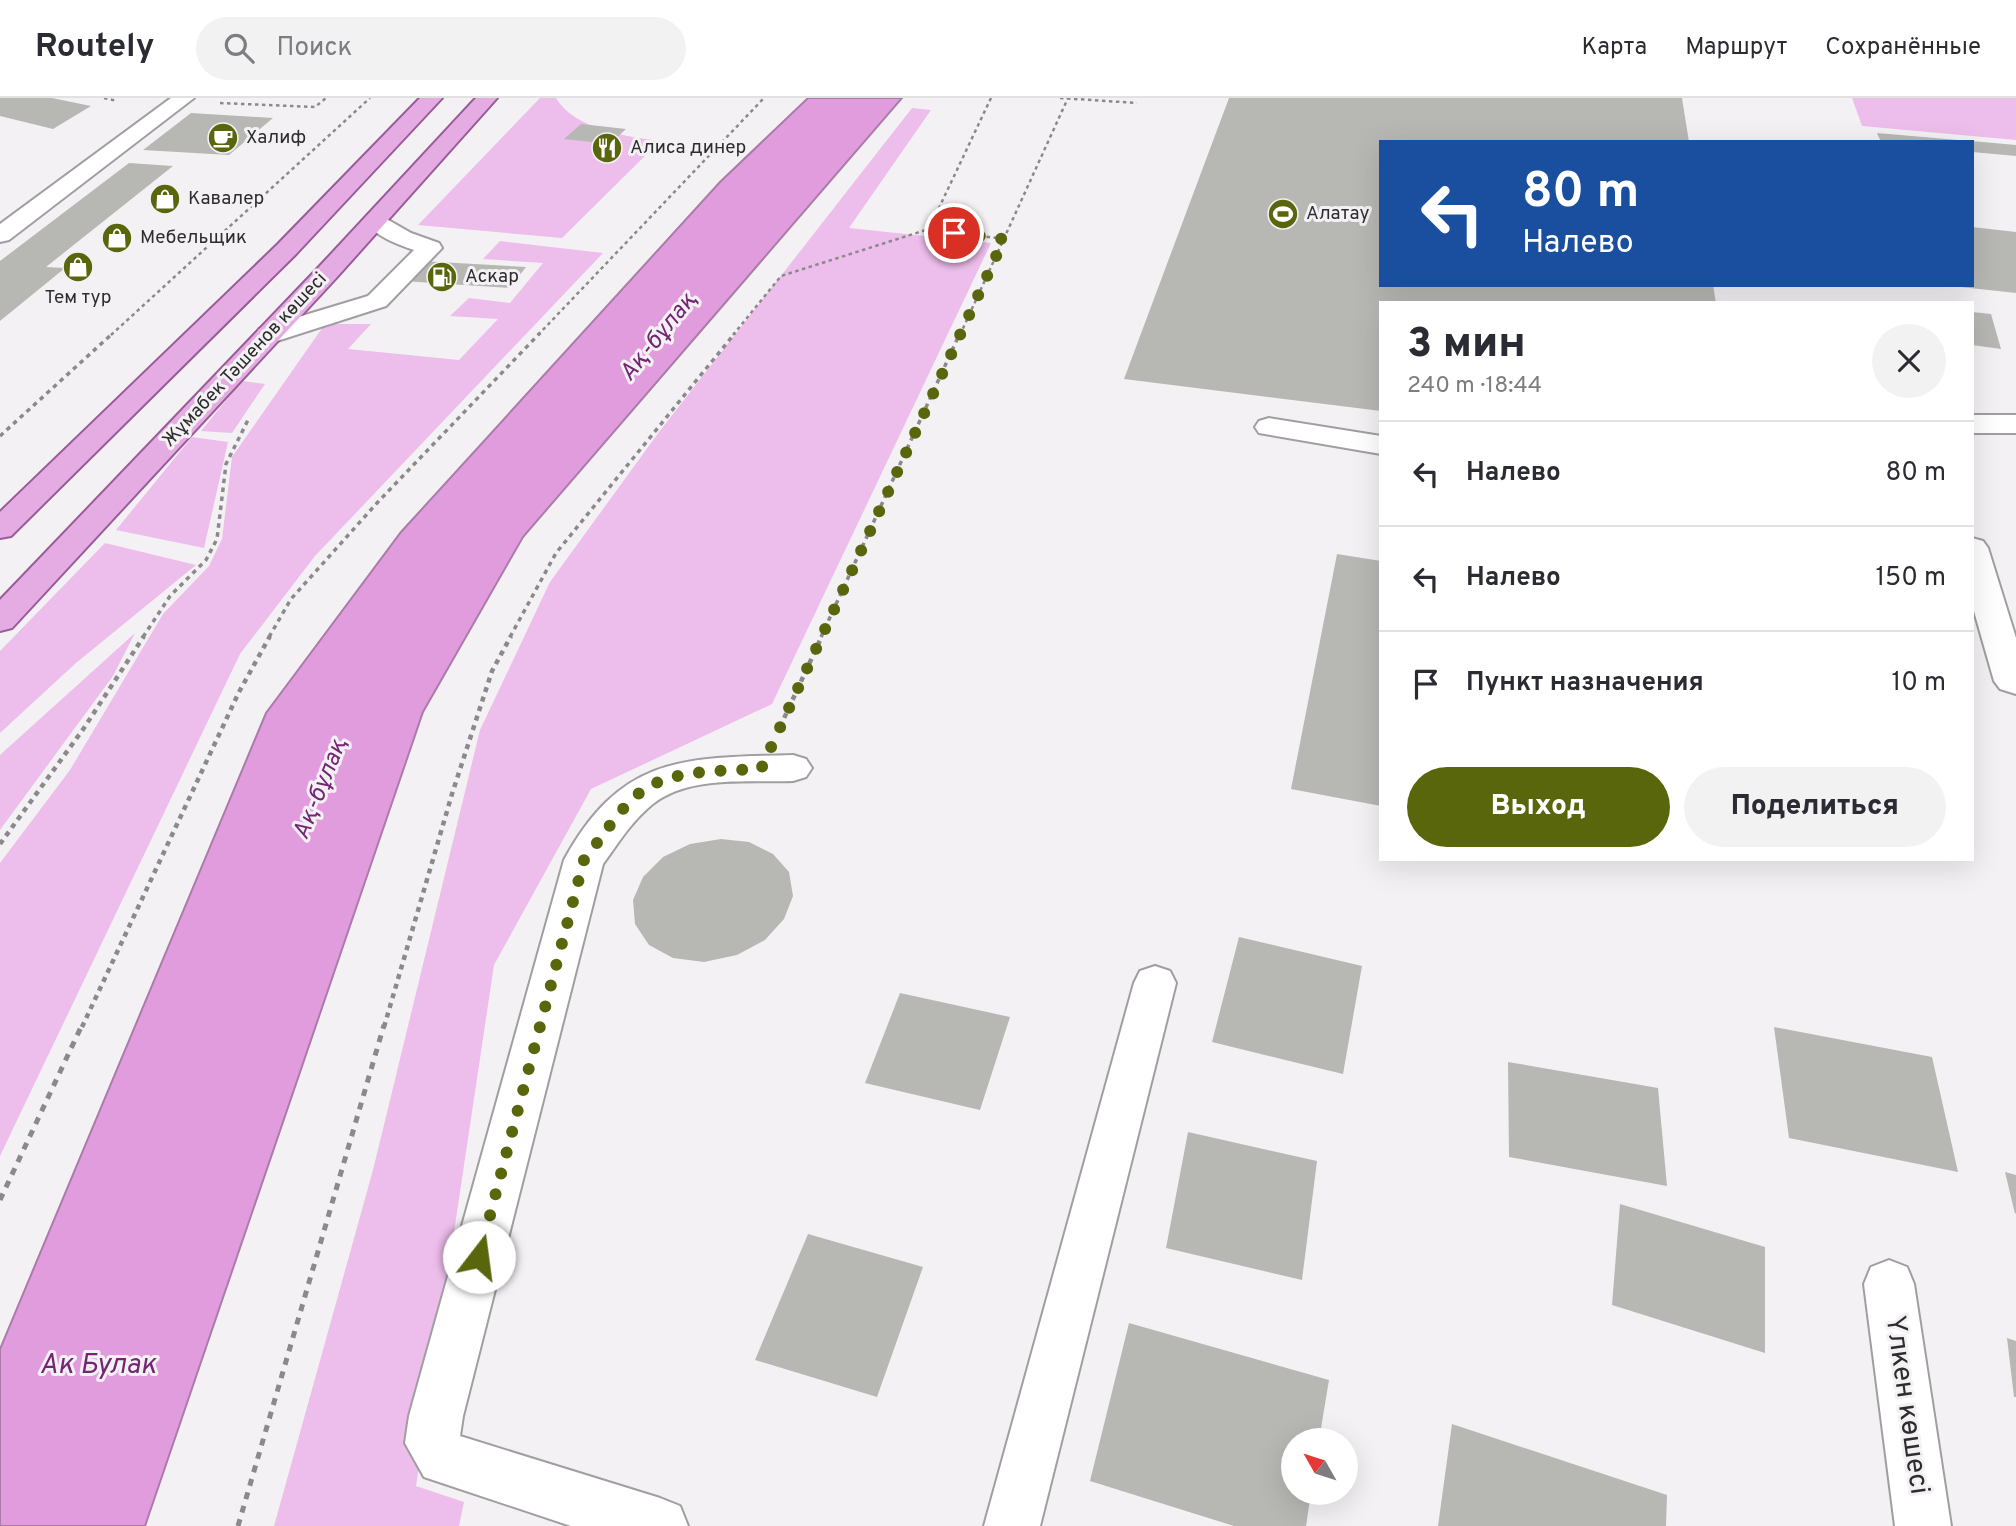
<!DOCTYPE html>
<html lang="ru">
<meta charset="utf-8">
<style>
body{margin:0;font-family:Overpass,sans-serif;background:#f2f2f3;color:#2b2b33;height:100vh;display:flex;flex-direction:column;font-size:26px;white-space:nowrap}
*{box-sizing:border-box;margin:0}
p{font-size:23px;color:#7c7c81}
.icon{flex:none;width:38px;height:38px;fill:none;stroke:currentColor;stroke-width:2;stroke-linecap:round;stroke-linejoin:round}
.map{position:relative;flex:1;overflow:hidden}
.panel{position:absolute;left:1379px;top:203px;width:595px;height:560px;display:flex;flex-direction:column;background:#fff;border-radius:0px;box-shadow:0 7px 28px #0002}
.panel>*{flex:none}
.banner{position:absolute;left:1379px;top:42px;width:595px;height:147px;border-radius:0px;box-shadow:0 7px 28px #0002;background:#1a4fa0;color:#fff;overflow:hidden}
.needle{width:46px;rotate:309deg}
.controls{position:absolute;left:1281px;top:1330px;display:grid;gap:14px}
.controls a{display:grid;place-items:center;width:77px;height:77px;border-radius:50%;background:#fff;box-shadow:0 7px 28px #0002;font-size:35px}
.pin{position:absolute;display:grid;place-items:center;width:60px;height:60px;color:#fff;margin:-30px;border:4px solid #fff;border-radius:50%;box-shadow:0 2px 7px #0007}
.me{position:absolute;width:77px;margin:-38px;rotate:15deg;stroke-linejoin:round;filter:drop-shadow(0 0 5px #0008)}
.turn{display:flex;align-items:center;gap:24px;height:147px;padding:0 28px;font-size:32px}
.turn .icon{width:91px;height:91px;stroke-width:2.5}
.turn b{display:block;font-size:49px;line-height:60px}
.round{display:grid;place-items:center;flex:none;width:74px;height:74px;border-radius:37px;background:#f2f2f3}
.head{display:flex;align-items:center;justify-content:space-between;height:119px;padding:0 28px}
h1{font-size:42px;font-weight:800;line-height:52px}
.primary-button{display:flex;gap:14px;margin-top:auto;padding:14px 28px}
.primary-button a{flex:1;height:80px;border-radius:42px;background:#5a660b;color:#fff;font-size:28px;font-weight:800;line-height:80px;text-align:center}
.primary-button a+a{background:#f2f2f3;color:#2b2b33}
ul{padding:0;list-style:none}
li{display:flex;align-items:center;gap:21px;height:105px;padding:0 28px;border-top:2px solid #e1e1e2}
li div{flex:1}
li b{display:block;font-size:26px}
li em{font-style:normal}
header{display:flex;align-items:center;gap:42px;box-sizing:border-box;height:98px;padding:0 35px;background:#fff;border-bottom:2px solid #e1e1e2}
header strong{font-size:33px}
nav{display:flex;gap:38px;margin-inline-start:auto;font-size:24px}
.search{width:490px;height:63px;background:#f2f2f3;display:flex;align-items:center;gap:18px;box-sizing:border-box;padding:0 24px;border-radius:38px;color:#7c7c81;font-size:26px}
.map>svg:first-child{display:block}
.green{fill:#edbdeb}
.water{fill:#e19cde;stroke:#ab7ba9;stroke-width:2}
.building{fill:#b7b8b4}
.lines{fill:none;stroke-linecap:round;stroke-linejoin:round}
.minor-casing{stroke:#a19ea1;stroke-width:4}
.major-casing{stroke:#995c98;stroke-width:4}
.path-far3{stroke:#8b898b;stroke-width:2.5;stroke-dasharray:3.5 3.5;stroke-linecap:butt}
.path-far2{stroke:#8b898b;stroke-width:3.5;stroke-dasharray:4.5 4.5;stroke-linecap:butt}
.path-far1{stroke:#8b898b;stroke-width:4.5;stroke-dasharray:5 5;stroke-linecap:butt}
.path{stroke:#8b898b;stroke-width:5;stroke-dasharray:7 7;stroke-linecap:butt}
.minor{fill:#fff;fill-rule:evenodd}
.major{fill:#e5ace3;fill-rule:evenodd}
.route{stroke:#5a660b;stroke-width:12;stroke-dasharray:0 21.6}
.labels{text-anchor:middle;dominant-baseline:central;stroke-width:6;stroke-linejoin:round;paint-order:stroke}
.far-poi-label{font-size:19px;fill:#2e2d2e;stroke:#f4f1f4;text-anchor:start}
.far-street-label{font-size:19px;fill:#2e2d2e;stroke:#f4f1f4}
.water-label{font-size:24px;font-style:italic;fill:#742574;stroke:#f4f1f4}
.near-water-label{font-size:28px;font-style:italic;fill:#742574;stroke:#f4f1f4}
.near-street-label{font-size:28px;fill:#2e2d2e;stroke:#f4f1f4}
</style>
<header>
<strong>Routely</strong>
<div class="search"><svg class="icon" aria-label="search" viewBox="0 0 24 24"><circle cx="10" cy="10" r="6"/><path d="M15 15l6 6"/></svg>Поиск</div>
<nav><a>Карта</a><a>Маршрут</a><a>Сохранённые</a></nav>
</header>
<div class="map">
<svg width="2016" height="1428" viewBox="0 0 2016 1428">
<rect width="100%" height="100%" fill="#f4f1f4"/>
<path class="green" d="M540 0H556C574 31 628 39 660 43L562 140 418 127Z
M1852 0H2016V42L1862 28Z
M912 10 931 12 849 130 991 145 772 606 591 691 494 867 416 1388 464 1404 459 1428H274L373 1072 480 632 550 484 659 334Z
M500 143 603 155 315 458 240 556 0 1058V765L70 672 163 516 209 468 222 441 232 359 325 226H371L348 251 459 262 498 221 450 218 469 200 510 205 543 165 483 161Z
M242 283 265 286 232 335 201 333Z
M192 339 228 344 204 450 116 432Z
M105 445 196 467 76 565 0 635V553Z
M135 535 113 578 0 732V657Z"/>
<path class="water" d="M808 0H902L523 439 423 614 145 1428H0V1251L266 615 401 434 720 84Z"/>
<path class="building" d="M0 0H52L91 8 53 31 0 18Z
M1229 0H1682L1689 44H1381V187H1713L1716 205H1381V313L1124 281Z
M191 15 273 20 229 57 143 52Z
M581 26 626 31 610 46 564 41Z
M1877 35 1958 42V44H1881Z
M1972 43 2016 47V58L1972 54Z
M129 65 173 68 46 169 65 170 0 223V163Z
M1972 129 2016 134V195L1961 189 1972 187Z
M421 163 526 169 510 190 403 183Z
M1972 214 1991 216 2001 251 1972 247Z
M1337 456 1381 463V708L1291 691Z
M721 741 749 744 773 756 789 774 793 798 784 821 765 842 737 857 704 864 673 860 649 847 635 826 633 802 643 779 663 759 690 746Z
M1239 839 1362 868 1343 976 1212 944Z
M900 895 1010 919 980 1012 865 985Z
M1774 929 1932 959 1958 1074 1789 1040Z
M1508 964 1658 990 1667 1088 1509 1059Z
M1188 1034 1317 1063 1302 1182 1166 1150Z
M2005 1074 2016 1077V1115L2015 1116Z
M1620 1106 1765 1149V1255L1612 1207Z
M808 1136 923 1169 877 1299 755 1262Z
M1129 1225 1329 1282 1319 1342H1293V1395H1311L1306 1428H1234L1090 1383Z
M2007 1240 2016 1243V1299H2014Z
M1452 1326 1667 1397 1666 1428H1438Z"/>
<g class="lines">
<g class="minor-casing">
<path id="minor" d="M171 0H194L9 142 0 144V126Z
M376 115 411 135 439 145 442 150 386 208 277 243H259L255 237 259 231 368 198 414 152C396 146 375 138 364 122L368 117Z
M1972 317H2016V335H1972Z
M1269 320 1381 338V356L1259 335 1255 329 1259 323Z
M1972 440 1983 443 1988 450 2016 540V596L2000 591 1994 583 1972 506Z
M793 657 806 661 812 670 806 679 793 683C746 685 684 676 647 711 629 727 617 747 603 766L463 1318 460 1338 660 1400 680 1408 688 1428H571L424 1379 405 1345 409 1318 564 762C622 656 685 660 793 657Z
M1155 868 1170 873 1176 885 1040 1428H984L1134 885 1140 873Z
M1889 1162 1907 1169 1914 1186 1951 1428H1895L1864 1186 1871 1169Z"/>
</g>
<g class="major-casing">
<path id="major" d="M420 0H442L296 156 11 438 0 440V414L278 146Z
M476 0H497L337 179 12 530 0 533V502L319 169Z"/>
</g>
<path class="path-far3" d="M104 0 117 3
M991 0 929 131 1004 141
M1060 0 1137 5
M220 5 315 9 326 0
M111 237 370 0
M538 237 764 0
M733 237 781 178 929 131
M960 237 1068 0"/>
<path class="path-far2" d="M0 338 113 235
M143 539 170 498 206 462 217 441 226 366 249 320
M269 539 291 501 377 405 540 235
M510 539 556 455 735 235
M821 539 960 235"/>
<path class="path-far1" d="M780 629 822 538
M0 746 84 630 144 538
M82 929 239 594 270 538
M384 929 452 696 492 573 511 538"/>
<path class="path" d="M0 1102 82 927
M238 1428 384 927"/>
<use href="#minor" class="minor"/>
<use href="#major" class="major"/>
</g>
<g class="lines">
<path class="route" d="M479 1159 584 762C604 738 625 699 654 686 687 671 726 673 761 671L1004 141 954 135"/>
</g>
<defs>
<g id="cafe-disc" transform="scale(1.575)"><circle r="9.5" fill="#5a660b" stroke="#f4f1f4"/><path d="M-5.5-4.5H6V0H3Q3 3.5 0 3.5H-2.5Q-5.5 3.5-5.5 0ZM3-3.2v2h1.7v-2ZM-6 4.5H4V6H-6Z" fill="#fff"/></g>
<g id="restaurant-disc" transform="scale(1.575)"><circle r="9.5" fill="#5a660b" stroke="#f4f1f4"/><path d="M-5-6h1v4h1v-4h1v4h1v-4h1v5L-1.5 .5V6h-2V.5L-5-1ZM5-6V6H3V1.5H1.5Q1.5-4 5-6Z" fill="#fff"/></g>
<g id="shop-disc" transform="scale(1.575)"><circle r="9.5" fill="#5a660b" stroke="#f4f1f4"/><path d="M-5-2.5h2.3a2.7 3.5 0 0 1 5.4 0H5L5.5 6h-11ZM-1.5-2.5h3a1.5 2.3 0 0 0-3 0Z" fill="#fff"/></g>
<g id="stadium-disc" transform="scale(1.575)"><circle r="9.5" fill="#5a660b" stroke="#f4f1f4"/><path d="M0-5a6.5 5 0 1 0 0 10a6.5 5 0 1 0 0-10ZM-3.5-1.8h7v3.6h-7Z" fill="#fff"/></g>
<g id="fuel-disc" transform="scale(1.575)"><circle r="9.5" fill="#5a660b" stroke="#f4f1f4"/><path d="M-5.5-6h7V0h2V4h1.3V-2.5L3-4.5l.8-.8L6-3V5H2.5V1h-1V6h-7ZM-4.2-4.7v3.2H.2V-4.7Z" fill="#fff"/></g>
</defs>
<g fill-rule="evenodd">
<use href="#cafe-disc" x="223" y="40"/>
<use href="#restaurant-disc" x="607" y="50"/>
<use href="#shop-disc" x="165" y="101"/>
<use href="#stadium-disc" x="1283" y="116"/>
<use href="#shop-disc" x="117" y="140"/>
<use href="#shop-disc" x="78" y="169"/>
<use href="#fuel-disc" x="442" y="179"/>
</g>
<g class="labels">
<g class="far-poi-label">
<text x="246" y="40">Халиф</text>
<text x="630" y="50">Алиса динер</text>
<text x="188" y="101">Кавалер</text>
<text x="1306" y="116">Алатау</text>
<text x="140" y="140">Мебельщик</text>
<text x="465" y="179">Аскар</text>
<text x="78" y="200" text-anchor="middle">Тем тур</text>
</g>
<g class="far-street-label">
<text transform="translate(245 262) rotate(-47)">Жұмабек Тәшенов көшесі</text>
</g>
<g class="water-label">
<text transform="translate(659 239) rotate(-51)">Ақ-бұлақ</text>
<text transform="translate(321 691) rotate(-68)">Ақ-бұлақ</text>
</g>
<g class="near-water-label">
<text x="98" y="1268">Ак Булак</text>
</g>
<g class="near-street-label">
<text transform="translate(1906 1307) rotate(82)">Үлкен көшесі</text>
</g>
</g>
</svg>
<div class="controls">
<a><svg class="needle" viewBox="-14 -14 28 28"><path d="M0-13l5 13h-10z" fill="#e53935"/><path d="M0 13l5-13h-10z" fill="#7c7c81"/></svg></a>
</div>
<div class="pin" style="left:954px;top:135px;background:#d93025"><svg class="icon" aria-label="arrive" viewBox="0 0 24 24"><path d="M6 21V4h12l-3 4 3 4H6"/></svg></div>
<svg class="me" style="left:479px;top:1159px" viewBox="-20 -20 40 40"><circle r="19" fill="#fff"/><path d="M0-13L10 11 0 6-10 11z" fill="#5a660b"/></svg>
<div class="banner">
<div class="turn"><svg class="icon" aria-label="left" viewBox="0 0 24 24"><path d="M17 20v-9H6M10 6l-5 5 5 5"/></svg><div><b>80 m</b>Налево</div></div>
</div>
<section class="panel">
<div class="head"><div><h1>3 мин</h1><p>240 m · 18:44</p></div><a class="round"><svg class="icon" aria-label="close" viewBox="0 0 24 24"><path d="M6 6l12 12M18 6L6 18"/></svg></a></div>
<ul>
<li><svg class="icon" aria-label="left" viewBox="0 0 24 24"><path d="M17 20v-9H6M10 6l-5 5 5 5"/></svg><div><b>Налево</b></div><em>80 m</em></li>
<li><svg class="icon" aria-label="left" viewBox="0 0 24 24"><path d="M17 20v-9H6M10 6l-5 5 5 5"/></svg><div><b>Налево</b></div><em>150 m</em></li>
<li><svg class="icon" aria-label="arrive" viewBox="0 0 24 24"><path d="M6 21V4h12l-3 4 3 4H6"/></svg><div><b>Пункт назначения</b></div><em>10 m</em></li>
</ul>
<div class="primary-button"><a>Выход</a><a>Поделиться</a></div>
</section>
</div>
